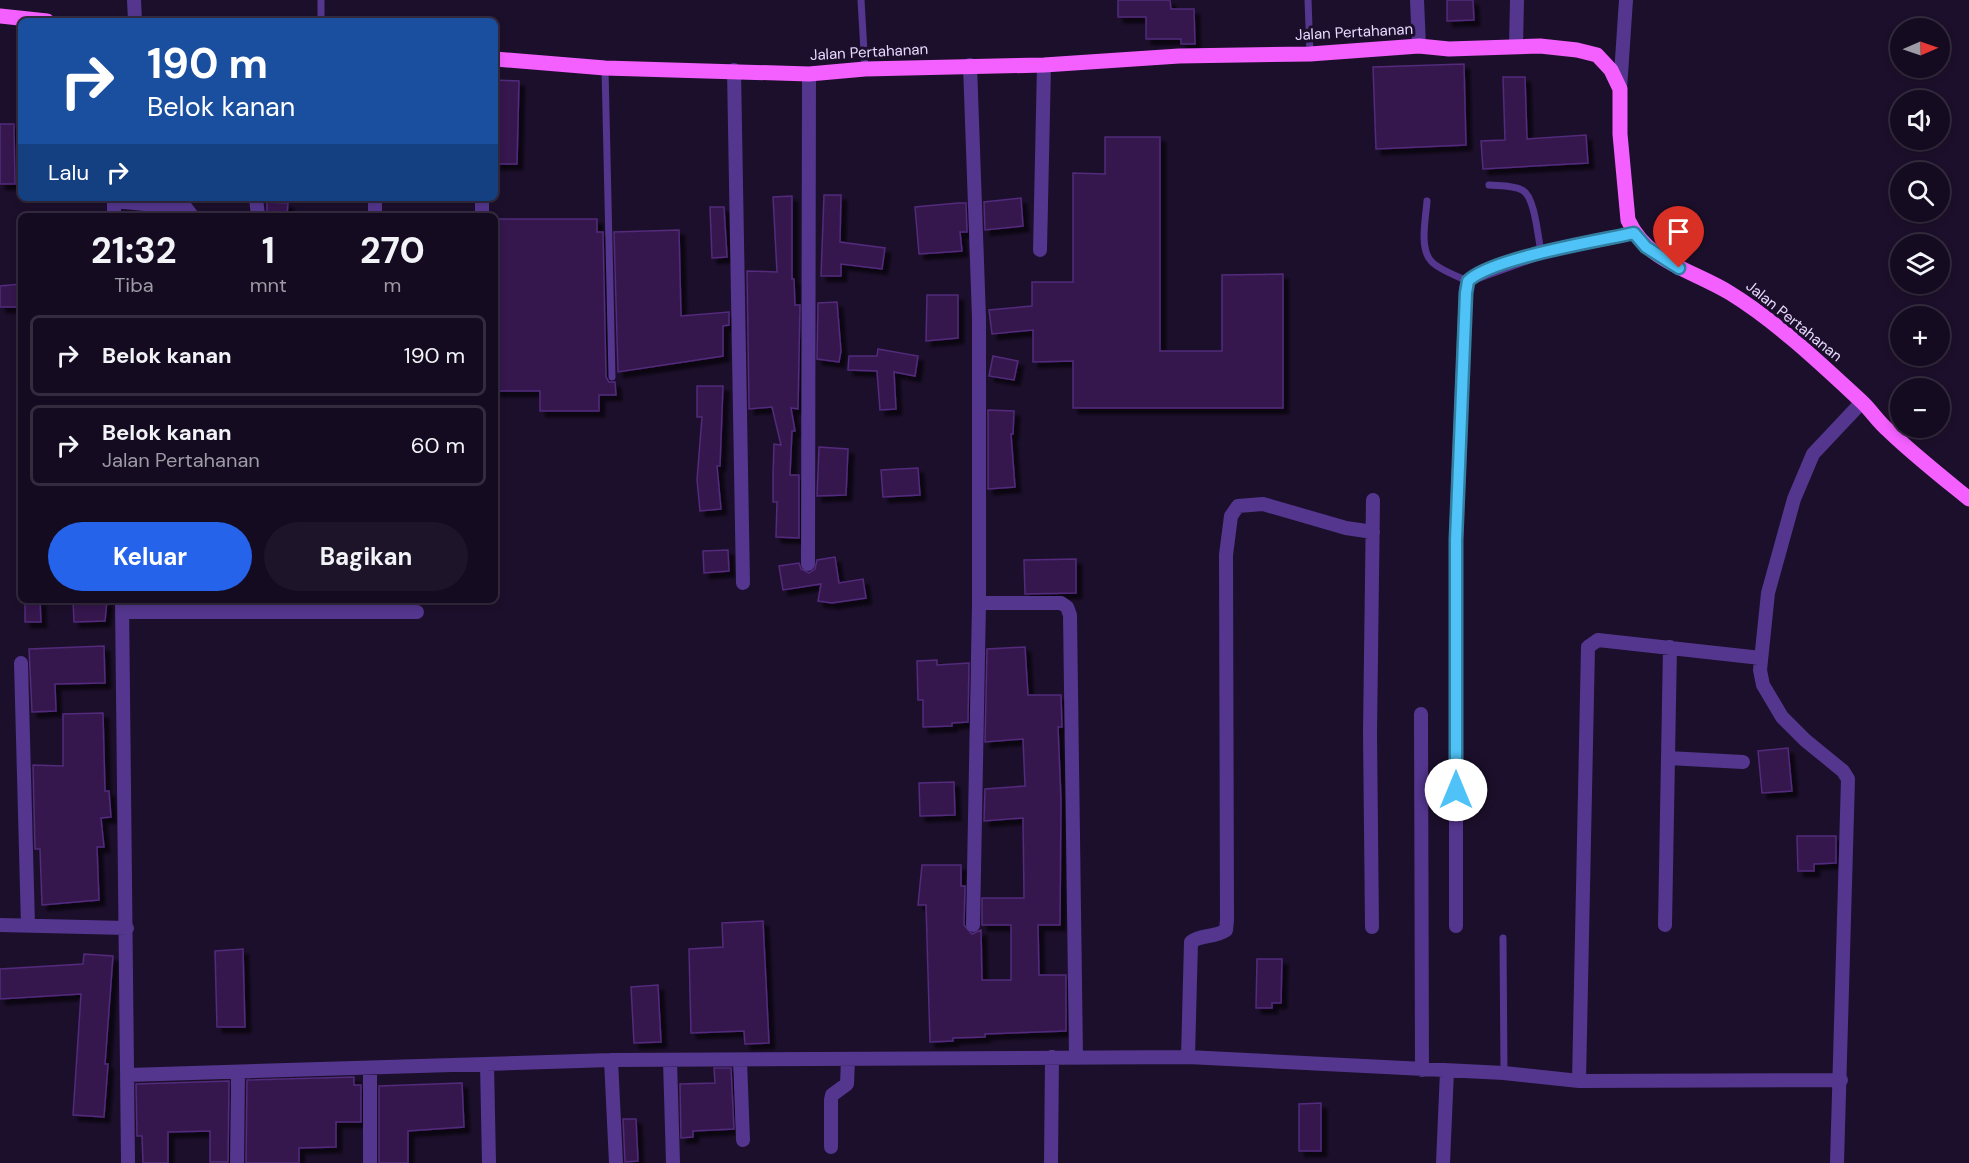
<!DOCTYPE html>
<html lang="id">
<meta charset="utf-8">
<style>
body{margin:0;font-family:"DM Sans",sans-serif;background:#1e1429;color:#f1f3f6;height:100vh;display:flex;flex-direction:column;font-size:22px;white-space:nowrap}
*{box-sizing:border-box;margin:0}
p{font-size:20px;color:#9d9ba5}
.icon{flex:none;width:33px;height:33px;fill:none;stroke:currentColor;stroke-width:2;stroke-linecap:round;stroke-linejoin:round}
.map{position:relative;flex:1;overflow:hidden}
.sheet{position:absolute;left:18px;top:213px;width:480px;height:390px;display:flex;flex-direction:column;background:#150b20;border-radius:9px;box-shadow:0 3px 9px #0003,0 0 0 2px #342b3e}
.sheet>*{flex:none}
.hud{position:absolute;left:18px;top:18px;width:480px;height:183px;border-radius:9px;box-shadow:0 3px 9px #0003,0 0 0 2px #342b3e;background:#1a4fa0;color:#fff;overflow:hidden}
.needle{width:39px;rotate:88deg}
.fabs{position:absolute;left:1890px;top:18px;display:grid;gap:12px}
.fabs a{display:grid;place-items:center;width:60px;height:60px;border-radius:50%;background:#150b20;box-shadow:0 3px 9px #0003,0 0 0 2px #342b3e;font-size:30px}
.pin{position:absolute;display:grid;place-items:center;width:51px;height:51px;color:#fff;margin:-62px -26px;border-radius:50% 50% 50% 0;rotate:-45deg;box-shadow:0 0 6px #0007}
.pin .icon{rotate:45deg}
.me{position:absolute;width:66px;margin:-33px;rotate:0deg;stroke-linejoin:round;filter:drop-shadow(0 0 4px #0008)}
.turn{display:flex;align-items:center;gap:21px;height:126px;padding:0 30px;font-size:27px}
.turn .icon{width:78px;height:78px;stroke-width:2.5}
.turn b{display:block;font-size:42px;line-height:51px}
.then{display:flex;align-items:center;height:57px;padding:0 30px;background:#0003;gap:12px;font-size:22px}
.eta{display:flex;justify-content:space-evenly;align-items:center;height:102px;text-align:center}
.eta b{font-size:36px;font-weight:700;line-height:42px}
.action{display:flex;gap:12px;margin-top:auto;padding:12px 30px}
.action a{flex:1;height:69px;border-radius:36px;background:#2563eb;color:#fff;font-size:24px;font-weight:700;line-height:69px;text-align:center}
.action a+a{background:#1e1429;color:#f1f3f6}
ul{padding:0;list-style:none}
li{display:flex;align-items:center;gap:18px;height:81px;margin:0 12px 9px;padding:0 18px;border:3px solid #342b3e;border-radius:9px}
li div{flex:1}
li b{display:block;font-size:22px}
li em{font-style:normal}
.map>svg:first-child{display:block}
.building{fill:#34194e;stroke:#522a7b;stroke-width:1.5;filter:url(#shadow)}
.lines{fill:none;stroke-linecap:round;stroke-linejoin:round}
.lane{stroke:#54368e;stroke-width:7}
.street{stroke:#54368e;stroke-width:14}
.primary{stroke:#f360ff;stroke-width:15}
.route-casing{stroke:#337fa1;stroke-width:15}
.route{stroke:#4fc3f7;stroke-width:10}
.labels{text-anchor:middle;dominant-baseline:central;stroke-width:6;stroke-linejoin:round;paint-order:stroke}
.street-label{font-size:15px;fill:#e9d9ff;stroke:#1c0f2b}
</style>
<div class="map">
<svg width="1969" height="1163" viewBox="0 0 1969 1163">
<defs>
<filter id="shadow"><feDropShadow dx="5.5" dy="5.5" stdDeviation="1.5" flood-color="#0009"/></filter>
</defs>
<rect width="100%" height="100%" fill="#1c0f2b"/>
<path class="building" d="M1118 0H1170L1171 9H1194L1195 44H1181V39H1146V17H1118Z
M1447 0H1473L1474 20 1447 21Z
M1464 64 1466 145 1376 149 1373 67Z
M1503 77H1525L1527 139 1586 135 1588 163 1483 169 1481 141 1505 140Z
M495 80 519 81 517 164H495Z
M0 124H14L15 184H0Z
M1105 137H1160V351H1222V275L1283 274V408H1073V361L1033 362V330L992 334 989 310 1032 306V282H1073V173L1105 174Z
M824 195H841L840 242 885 248 882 269 841 264V276H821Z
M792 196V279H794L795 305H800L799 356 798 409 791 408 795 431H792L790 475H799V538L776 537 777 502H773V475L774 444 781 445 772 407 749 409V404L747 271 777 272 773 197Z
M1021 198 1023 226 985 230 984 202Z
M267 202 288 203 287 216H267Z
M958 203H966L967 232H960L962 251 919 254 915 207Z
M710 207H724L727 257 712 258Z
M495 219H597V232H603L606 377 609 382H615L616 395H599V411H540V391H495Z
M679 230 681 316 729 312V325L723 326V356L618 372 614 232Z
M21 284V307H0V286Z
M927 295H958V338L926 341Z
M837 302 841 351 839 362 817 359 818 303Z
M878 349 918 356 915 376 894 372 896 409 880 410 877 371 848 370 849 356H877Z
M993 356 1018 361 1014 380 989 376Z
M697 386H723L720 466H717L721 509 700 511 697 480 702 417H697Z
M988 410 1014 411 1013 434H1011L1015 487 988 489Z
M819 447 848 449 846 495 817 496Z
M918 468 920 495 883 497 881 470Z
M728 550 729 571 704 573 703 551Z
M835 557 839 583 863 579 866 598 832 603 818 601 821 584 783 590 779 566 799 563 801 569 809 573 815 569 817 560Z
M1076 559V593L1025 594 1024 560Z
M25 600H40L41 622H25Z
M73 600H107L105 621 74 622Z
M104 646 105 683 55 684 56 711 32 712 29 649Z
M1025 647 1028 695H1061L1062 727H1058L1061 800 1060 925H1038L1039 975H1066V1031L985 1034V1037L953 1038V1041L930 1042 926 905H918L922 865H961V886H965L964 925 972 934 981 930 982 980H1011V925H982V898H1024L1023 818 984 821 985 789 1025 786 1023 739 985 742 987 649Z
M937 660V665L969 663 968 722 952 723V726L923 727V700H918L917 661Z
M103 713 105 791H109L111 817 101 818 104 847H97L99 900 42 905 40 849H35L33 765 63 766V714Z
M1788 748 1792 791 1762 793 1758 751Z
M954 782 955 815 920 816 919 783Z
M1797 836H1836V863L1814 864V871H1798Z
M763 921 769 1043 745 1044 744 1031 691 1033 689 949 723 947 722 923Z
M243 949 245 1027H217L215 951Z
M84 954 113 956 105 1064H108L104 1117 73 1115 81 994 0 999V969L83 964Z
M1257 959H1282L1281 1003H1272V1008H1256Z
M658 985 661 1042 634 1043 631 987Z
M714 1068H731L734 1129 693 1131V1137L681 1138 680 1084 715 1083Z
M354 1077V1085H361V1122H336V1147L299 1148V1163H246L247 1080Z
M229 1081 228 1162H210V1131L168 1132V1163H143L142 1136H137L136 1084Z
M462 1083 464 1127 408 1131V1163H379V1086Z
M1321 1103V1151H1299V1104Z
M623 1119H636L638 1161 625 1162Z"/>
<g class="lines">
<path class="lane" d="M321 0V21
M861 0 865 69
M1308 0 1310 54
M605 68 612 377
M1489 185C1499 186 1513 185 1522 190 1535 196 1538 238 1541 252
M1427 201C1426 217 1419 248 1431 261 1439 270 1457 276 1468 281
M1503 938 1504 1073"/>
<path class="street" d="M134 0 135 21
M1417 0 1419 46
M1516 47 1517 0
M970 65 979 318V603L973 925
M734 70 743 583
M1620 89 1626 0
M256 198 258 216
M375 198V216
M482 198V216
M114 201 186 208 192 216
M114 216V198
M1040 250 1044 65
M808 564 809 74
M122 600 128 1163
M979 603H1061L1067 607 1070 615 1076 1057
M122 612H417
M21 663 28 926
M1421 714 1422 1070
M1668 758 1743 762
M0 925 127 928
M1665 925 1670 647
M1456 926V540L1466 289 1468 281 1475 276 1541 252 1634 233
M1372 927 1370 733 1373 500
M1188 1057 1191 942C1201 934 1215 938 1226 930L1227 920 1226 555 1231 516 1238 506 1263 504 1346 528 1373 532
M611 1060 616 1163
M740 1060 743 1140
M670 1061 673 1163
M487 1064 489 1163
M370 1069V1163
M128 1075 611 1060 1188 1057 1504 1073 1579 1081 1841 1080
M1579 1081 1588 647 1598 640 1761 658
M831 1147V1100L832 1095 847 1084 848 1059
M237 1163 238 1072
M1051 1163 1052 1057
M1443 1163 1447 1071
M1837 1163 1848 779 1843 771 1805 740 1782 717 1763 685 1760 670 1768 593 1794 499 1813 454 1862 402"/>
<path class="primary" d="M0 16 47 21
M495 59 605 68 809 74 865 69 1044 65 1179 56 1310 54 1419 46 1449 49 1540 46 1577 50 1597 55 1611 70 1620 89V134L1628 220C1648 263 1693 270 1730 293 1777 322 1820 363 1861 401 1871 410 1878 422 1889 431 1914 455 1942 477 1969 499"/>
</g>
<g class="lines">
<g class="route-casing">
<path id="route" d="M1456 790V540L1466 293 1468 281C1492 258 1598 241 1634 233L1646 247 1679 268"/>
</g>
<use href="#route" class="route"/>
</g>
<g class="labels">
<g class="street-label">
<text transform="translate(1354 32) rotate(-3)">Jalan Pertahanan</text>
<text transform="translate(869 52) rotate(-3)">Jalan Pertahanan</text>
<text transform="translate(1794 321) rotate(39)">Jalan Pertahanan</text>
</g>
</g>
</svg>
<div class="fabs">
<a><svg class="needle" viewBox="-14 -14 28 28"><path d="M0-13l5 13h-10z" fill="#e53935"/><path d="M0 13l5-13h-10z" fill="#9d9ba5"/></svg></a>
<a><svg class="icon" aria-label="sound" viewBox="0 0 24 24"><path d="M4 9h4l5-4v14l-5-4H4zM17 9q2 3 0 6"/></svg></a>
<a><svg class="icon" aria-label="search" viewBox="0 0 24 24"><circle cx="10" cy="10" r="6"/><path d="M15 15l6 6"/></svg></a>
<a><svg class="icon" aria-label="layers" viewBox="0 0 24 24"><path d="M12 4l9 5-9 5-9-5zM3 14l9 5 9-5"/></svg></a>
<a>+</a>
<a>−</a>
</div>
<div class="pin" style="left:1679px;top:268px;background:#d93025"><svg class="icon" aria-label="arrive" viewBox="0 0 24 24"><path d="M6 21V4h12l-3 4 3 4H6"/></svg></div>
<svg class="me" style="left:1456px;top:790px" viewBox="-20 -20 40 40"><circle r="19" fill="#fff"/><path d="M0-13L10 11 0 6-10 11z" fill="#4fc3f7"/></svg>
<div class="hud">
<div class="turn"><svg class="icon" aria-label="right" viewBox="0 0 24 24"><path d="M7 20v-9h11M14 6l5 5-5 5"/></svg><div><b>190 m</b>Belok kanan</div></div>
<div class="then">Lalu<svg class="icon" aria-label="right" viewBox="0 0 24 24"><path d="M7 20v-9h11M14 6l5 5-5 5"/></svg></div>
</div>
<section class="sheet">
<div class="eta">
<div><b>21:32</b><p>Tiba</p></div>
<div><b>1</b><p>mnt</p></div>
<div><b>270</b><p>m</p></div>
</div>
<ul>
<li><svg class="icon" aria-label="right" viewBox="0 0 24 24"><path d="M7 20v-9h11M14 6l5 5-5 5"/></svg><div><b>Belok kanan</b></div><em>190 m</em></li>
<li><svg class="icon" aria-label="right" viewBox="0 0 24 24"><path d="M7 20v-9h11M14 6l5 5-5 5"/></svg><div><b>Belok kanan</b><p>Jalan Pertahanan</p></div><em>60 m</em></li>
</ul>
<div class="action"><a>Keluar</a><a>Bagikan</a></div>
</section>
</div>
